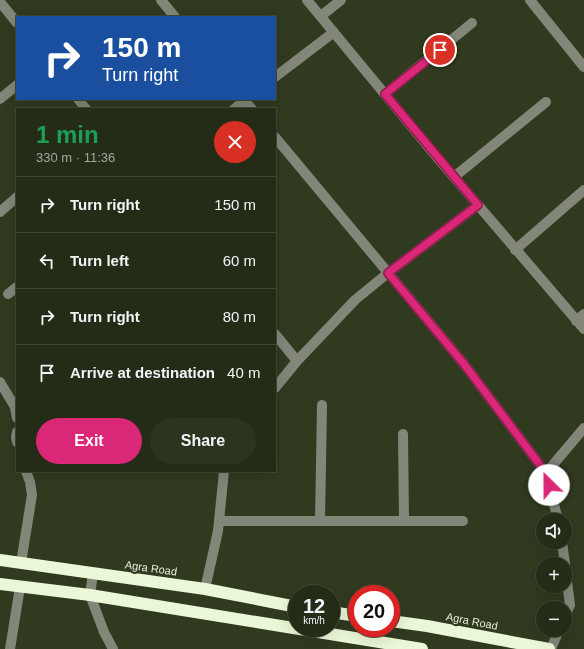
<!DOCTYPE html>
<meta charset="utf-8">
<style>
body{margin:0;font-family:Helvetica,sans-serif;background:#2c3420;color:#f1f3f6;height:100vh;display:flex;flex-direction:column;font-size:15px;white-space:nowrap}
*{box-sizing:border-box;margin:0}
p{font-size:13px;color:#a3a7a1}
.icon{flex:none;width:22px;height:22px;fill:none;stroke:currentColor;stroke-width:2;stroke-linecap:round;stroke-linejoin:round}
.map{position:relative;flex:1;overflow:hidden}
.drawer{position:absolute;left:16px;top:108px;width:260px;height:364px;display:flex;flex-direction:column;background:#242c17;border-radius:0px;box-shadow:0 4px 16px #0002,0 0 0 1px #414836}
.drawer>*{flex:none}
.banner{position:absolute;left:16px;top:16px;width:260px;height:84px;border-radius:0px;box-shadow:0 4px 16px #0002,0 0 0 1px #414836;background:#1a4fa0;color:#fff;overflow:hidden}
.fabs{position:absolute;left:536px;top:513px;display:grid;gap:8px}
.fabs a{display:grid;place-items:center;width:36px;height:36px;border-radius:50%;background:#242c17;box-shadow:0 4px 16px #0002,0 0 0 1px #414836;font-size:20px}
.speed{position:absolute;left:288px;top:585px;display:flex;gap:8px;font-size:20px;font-weight:700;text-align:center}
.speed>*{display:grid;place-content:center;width:52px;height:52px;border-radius:50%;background:#242c17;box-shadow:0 4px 16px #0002,0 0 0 1px #414836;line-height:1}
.speed small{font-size:10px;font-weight:400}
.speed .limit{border:6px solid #d22;background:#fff;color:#111}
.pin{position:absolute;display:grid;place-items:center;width:34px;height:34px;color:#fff;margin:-17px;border:2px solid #fff;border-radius:50%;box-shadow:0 1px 4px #0007}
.me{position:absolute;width:44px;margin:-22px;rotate:337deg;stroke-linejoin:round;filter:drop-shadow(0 0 3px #0008)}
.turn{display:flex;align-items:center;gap:14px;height:84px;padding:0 20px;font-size:18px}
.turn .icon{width:52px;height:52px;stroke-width:2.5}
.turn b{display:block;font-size:28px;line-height:34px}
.round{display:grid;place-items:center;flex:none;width:42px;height:42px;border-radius:21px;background:#2c3420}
.headline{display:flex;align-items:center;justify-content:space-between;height:68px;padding:0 20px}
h1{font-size:24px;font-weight:700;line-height:30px;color:#1e9e55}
.cta{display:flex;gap:8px;margin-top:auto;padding:8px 20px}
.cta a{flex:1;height:46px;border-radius:24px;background:#db2777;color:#fff;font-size:16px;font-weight:700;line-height:46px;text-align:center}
.cta a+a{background:#2c3420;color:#f1f3f6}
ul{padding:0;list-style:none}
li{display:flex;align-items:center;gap:12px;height:56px;padding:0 20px;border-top:1px solid #414836}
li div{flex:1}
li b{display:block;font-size:15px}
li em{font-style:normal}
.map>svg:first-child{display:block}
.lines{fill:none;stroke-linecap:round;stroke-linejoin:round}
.minor{stroke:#82877a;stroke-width:10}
.highway{stroke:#ebf8d7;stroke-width:12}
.route-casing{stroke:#8e194d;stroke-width:10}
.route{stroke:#db2777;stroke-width:7}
.labels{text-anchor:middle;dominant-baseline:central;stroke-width:4;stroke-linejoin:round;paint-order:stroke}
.street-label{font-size:11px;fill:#e7eddd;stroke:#303a1f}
</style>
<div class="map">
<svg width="584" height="649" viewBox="0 0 584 649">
<rect width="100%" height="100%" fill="#303a1f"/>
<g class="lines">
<path class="minor" d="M161 0 175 17
M307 0 436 156 584 329
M530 0 584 67
M0 2 17 23
M321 16 341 0
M275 77 334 32
M385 94 472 23
M0 99 17 85
M78 99 86 109
M243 99 252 109
M234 109 246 99
M275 137 464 364 546 473 558 520
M454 177 546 102
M0 212 17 197
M515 250 584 190
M8 294 17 287
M576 321 584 314
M275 334 297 361
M0 382 15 407 17 418
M275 388 297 361 355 300 388 273 478 205
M17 432 16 437 17 442
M403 434 404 521
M546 473 584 428
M219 521H463
M320 521 322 405
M562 542 565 564
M21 563 32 495 30 482 26 471
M565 566 570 605 565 615
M93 573 90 595 104 632 113 649
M205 589 218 531 224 471
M10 649 20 587
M551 649 559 630"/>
<path class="highway" d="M0 560 205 589 297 607
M0 584 90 595 422 649
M331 612 357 616
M391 621 427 626 549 649"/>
</g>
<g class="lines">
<g class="route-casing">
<path id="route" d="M440 50 385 94 478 205 388 273 464 364 546 473 549 485"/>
</g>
<use href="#route" class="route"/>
</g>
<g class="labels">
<g class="street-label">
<text transform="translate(151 568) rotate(8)">Agra Road</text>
<text transform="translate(472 621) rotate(11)">Agra Road</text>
</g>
</g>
</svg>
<div class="fabs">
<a><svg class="icon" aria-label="sound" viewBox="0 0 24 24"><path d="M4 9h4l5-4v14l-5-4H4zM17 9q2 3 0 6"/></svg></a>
<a>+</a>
<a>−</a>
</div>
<div class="speed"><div>12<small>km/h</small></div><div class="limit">20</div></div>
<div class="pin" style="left:440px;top:50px;background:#d93025"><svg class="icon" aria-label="arrive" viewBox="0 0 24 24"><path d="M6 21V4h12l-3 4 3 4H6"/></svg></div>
<svg class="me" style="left:549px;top:485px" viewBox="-20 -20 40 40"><circle r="19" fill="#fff"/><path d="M0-13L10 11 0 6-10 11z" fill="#db2777"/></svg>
<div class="banner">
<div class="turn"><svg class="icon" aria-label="right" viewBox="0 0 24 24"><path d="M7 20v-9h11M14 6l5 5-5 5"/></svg><div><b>150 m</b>Turn right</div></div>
</div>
<section class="drawer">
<div class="headline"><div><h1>1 min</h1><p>330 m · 11:36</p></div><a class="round" style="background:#d93025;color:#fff"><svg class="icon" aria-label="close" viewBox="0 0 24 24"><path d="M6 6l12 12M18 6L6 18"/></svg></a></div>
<ul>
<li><svg class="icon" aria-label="right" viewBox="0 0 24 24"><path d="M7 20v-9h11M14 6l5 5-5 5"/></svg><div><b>Turn right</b></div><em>150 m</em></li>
<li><svg class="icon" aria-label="left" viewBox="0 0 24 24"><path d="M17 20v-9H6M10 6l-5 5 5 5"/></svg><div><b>Turn left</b></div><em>60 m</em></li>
<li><svg class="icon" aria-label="right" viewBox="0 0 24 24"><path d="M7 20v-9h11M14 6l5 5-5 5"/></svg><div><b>Turn right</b></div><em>80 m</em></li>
<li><svg class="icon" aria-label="arrive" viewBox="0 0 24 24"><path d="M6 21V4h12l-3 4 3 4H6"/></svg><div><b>Arrive at destination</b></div><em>40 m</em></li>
</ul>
<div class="cta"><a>Exit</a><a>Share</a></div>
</section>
</div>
